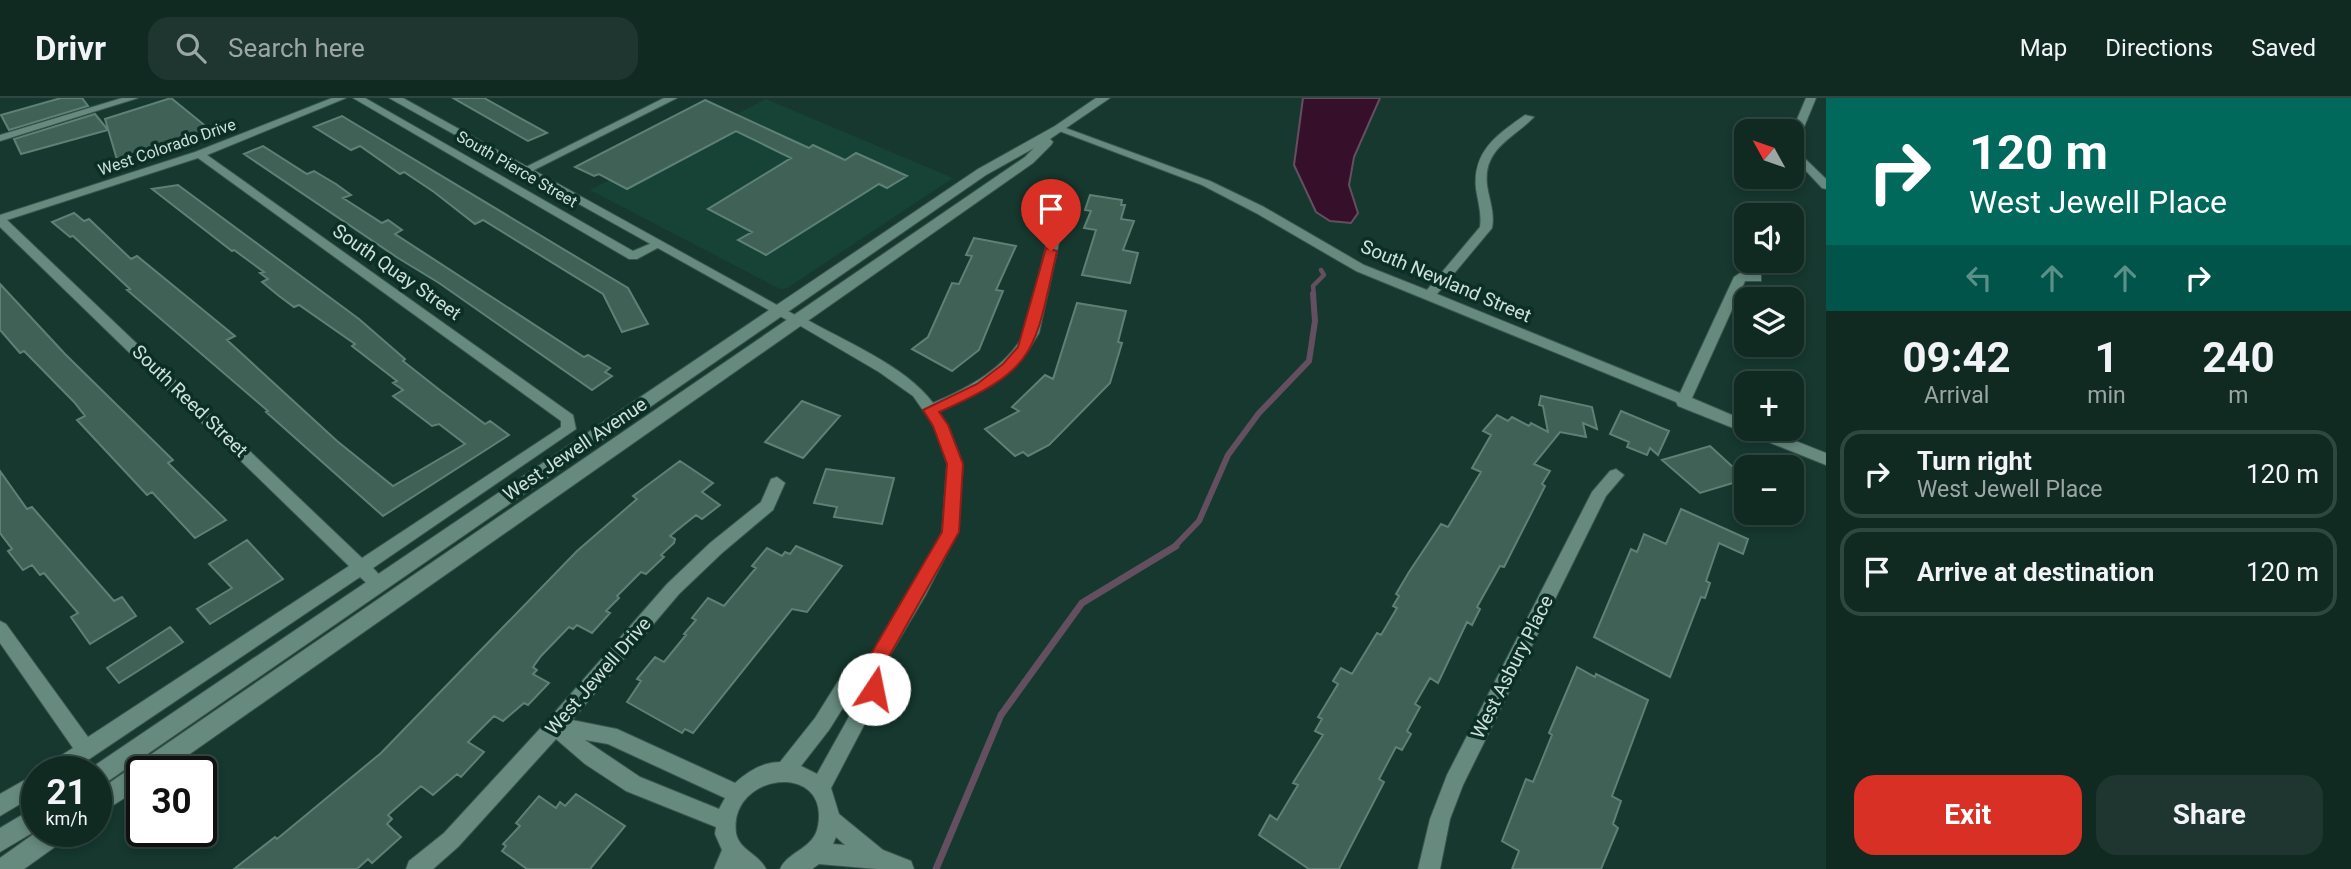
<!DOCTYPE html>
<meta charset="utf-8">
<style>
body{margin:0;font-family:Roboto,sans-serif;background:#1e362f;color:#f1f3f6;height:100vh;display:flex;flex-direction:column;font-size:26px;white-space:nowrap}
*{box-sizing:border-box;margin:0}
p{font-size:23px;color:#9ca7a5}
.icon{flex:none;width:38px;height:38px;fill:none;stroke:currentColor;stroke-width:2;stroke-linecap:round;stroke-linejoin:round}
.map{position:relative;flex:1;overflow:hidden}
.details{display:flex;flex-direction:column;background:#102a22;width:525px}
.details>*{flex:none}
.guide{background:#00695c;color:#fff;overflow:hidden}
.needle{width:46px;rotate:310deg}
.buttons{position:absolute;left:1734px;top:21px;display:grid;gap:14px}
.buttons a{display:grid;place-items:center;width:70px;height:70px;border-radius:14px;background:#102a22;box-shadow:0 4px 10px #0003,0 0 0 2px #304640;font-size:35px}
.speed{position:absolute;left:21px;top:658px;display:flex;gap:14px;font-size:35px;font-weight:700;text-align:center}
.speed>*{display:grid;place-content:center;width:91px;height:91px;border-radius:50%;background:#102a22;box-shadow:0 4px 10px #0003,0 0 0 2px #304640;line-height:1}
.speed small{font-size:18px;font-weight:400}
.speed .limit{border:4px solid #111;border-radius:10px;background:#fff;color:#111}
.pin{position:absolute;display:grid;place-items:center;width:60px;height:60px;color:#fff;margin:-72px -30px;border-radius:50% 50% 50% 0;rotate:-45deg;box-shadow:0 0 7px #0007}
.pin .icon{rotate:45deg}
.me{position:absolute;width:77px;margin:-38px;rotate:11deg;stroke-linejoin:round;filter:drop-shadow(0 0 5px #0008)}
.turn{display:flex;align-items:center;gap:24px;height:147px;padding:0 28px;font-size:32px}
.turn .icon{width:91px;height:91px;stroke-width:2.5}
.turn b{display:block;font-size:49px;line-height:60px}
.lanes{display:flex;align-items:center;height:66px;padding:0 28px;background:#0003;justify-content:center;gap:35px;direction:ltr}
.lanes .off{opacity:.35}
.eta{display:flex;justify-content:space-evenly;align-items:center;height:119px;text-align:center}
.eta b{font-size:42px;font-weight:700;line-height:49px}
.cta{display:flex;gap:14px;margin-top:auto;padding:14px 28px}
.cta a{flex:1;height:80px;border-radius:21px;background:#d93025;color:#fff;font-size:28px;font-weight:700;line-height:80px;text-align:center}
.cta a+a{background:#1e362f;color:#f1f3f6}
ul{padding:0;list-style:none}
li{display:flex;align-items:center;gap:21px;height:88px;margin:0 14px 10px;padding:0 14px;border:4px solid #304640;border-radius:21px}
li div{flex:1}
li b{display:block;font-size:26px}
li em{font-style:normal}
header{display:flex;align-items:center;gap:42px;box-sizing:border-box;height:98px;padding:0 35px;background:#102a22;border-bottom:2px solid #304640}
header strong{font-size:33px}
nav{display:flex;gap:38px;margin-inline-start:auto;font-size:24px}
.search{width:490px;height:63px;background:#1e362f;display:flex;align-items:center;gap:18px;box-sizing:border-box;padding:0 24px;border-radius:21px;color:#9ca7a5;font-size:26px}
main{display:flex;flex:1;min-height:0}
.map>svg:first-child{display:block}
.built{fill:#174337}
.water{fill:#36102b;stroke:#644f60;stroke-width:2}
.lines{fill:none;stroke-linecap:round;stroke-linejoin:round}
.stream-far2{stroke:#644f60;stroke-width:4.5}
.stream-far1{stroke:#644f60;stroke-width:6}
.stream{stroke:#644f60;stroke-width:7}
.building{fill:#3f6156;stroke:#5e8175;stroke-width:2}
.minor-casing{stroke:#3a554e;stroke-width:2}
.tertiary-casing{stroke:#3a554e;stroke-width:2}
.secondary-casing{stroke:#3a554e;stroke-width:2}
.minor{fill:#678a7e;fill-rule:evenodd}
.tertiary{fill:#678a7e;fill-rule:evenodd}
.secondary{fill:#678a7e;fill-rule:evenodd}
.route{fill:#d93025;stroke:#8d1f18;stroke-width:2}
.labels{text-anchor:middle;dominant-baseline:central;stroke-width:7;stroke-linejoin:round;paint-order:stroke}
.far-street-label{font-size:16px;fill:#cee1da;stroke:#0b2e25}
.street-label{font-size:19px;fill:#cee1da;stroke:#0b2e25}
</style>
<header>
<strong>Drivr</strong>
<div class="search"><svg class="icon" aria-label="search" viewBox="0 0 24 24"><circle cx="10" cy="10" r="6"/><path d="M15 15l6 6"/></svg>Search here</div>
<nav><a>Map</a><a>Directions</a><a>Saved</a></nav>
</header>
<main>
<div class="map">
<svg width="1826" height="771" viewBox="0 0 1826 771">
<rect width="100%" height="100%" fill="#16382e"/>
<path class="built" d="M766 1 953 80 787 190 780 191 590 92Z"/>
<path class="water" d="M1303 0H1380L1354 59 1349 87 1358 115 1351 125 1330 123 1316 114 1294 67Z"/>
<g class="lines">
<path class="stream-far2" d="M1314 198 1313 188 1324 177 1321 172"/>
<path class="stream-far1" d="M1173 450 1199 423 1228 357 1259 315 1309 263 1315 223 1313 196"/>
<path class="stream" d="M936 771 1001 617 1082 505 1176 448"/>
</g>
<path class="building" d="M61 0H82L88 8 9 32 1 17Z
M171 0 213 34 118 65 105 21Z
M453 0H484L547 35 528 43Z
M705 2 809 50 813 47 845 62 856 55 907 78 887 90 879 86 766 157 738 142 752 134 708 111 791 60 736 33 627 91 599 76 594 78 575 69Z
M95 16 108 32 21 56 14 41Z
M342 18 628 190 648 226 622 234 603 196 483 122 475 126 434 94 404 74 400 76 360 48 351 52 314 29Z
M263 48 307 76 314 73 336 86 351 97 343 100 382 125 388 122 402 132 395 136 584 259 588 257 610 270 605 274 612 278 592 292 439 185 398 160 244 56Z
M178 87 359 221 405 261 403 263 441 293 485 326 490 323 509 337 383 418 266 314 268 313 127 192 130 191 73 138 70 139 52 124 74 115 84 123 89 121 131 161 137 158 235 238 227 242 337 343 393 388 465 346 439 326 432 328 393 298 403 292 393 285 397 283 352 248 355 246 299 207 294 209 279 198 262 184 268 181 260 175 264 174 234 152 232 153 152 91Z
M1090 97 1122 102 1121 107H1125L1121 121 1134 123 1123 152 1138 155 1130 185 1082 177 1096 132 1084 130 1091 113 1085 112Z
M974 140 1016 148 996 192 1003 193 979 252 952 273 912 251 928 239 952 185 959 186 972 158 966 157Z
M0 186 65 256 173 362 168 365 226 422 195 440 152 394 147 397 77 322 85 318 74 304 24 253 20 255 0 232Z
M1077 205 1126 213 1118 244 1122 245 1110 285 1049 347 1028 358 1023 354 1015 358 985 331 1019 313 1012 309 1045 277 1053 281Z
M1541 298 1592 309 1597 331 1583 325 1586 339 1560 334 1534 366 1550 373 1542 386 1545 388 1504 469 1500 468 1477 509 1480 511 1472 527 1467 524 1438 585 1430 580 1415 606 1420 609 1407 633 1411 636 1402 652 1396 649 1379 681 1384 684 1339 771H1309L1259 737 1270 717 1277 722 1298 687 1293 685 1323 637 1315 633 1322 621 1318 619 1338 586 1333 583 1341 570 1352 576 1377 535 1381 537 1397 510 1393 508 1399 498 1396 496 1409 474 1441 426 1448 429 1481 374 1472 370 1491 337 1483 333 1497 317 1508 323 1512 319 1529 328 1531 325 1548 334 1543 308 1539 307Z
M802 303 840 318 803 360 765 344Z
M1621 313 1669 333 1658 357 1650 350 1647 357 1627 349 1629 344 1610 336Z
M1710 348 1746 381 1700 395 1662 362Z
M680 363 713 385 702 394 720 407 702 421 696 417 670 438 675 441 674 445 661 457 664 459 646 476 641 474 617 498 619 500 606 513 610 515 592 535 577 527 573 531 569 529 541 558 533 569 537 572 533 576 549 585 528 607 524 605 503 623 494 618 468 644 484 654 461 679 457 676 433 697 421 688 388 717 392 721 387 726 401 739 372 765 368 761 357 771H234L275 739 277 741 381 655 577 453 637 401 633 398Z
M826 371 894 380 882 426 834 419 837 409 814 405Z
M0 373 27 411 32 409 114 503 122 499 136 518 90 546 71 519 78 515 44 475 40 477 32 467 23 472 8 453 12 451 0 435Z
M1681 411 1748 441 1743 456 1719 445 1706 483 1710 485 1705 500 1701 499 1670 579 1594 539 1631 451 1637 454 1644 436 1666 446Z
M247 442 283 481 210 526 197 511 232 490 209 466Z
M796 448 842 468 807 514 792 511 693 635 685 631 682 635 627 604 641 583 637 581 655 559 664 564 686 537 684 536 696 522 692 520 708 500 724 508 756 470 752 468 767 450 782 458 785 454 790 456Z
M170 529 183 544 119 585 107 570Z
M1577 569 1595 579 1596 576 1648 602 1612 698 1621 703 1613 726 1618 730 1601 771H1512L1519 753 1502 743 1526 681 1533 684 1552 637 1549 635Z
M576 696 625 728 590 771H527L502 753 506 748 503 746 520 728 516 725 539 698 556 710 560 704 565 708Z"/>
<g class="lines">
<g class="minor-casing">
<path id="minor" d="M122 0H138L0 43V37Z
M332 0H346L207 57 573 317 576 331 373 470 388 486 385 491C374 495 368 486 360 479L70 674H43L46 667 73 650 0 545V523L6 526 88 639 349 468 0 129V117L195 54ZM198 60 561 323V329L362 460 7 122Z
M353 0H365L633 153 659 142 665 146 637 161H629Z
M664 0H677L530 74 520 72Z
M1806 0H1816L1797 46 1793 49 1826 81V91L1822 90 1792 58V33Z
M1525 17 1534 19C1513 41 1483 50 1487 87 1489 101 1495 115 1492 130L1437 196 1680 295 1734 179 1740 175 1761 177V183H1745L1692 300 1746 323V331H1765L1826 355V367L1678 308 1676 304 1356 173 1256 115 1202 87 1054 31 1063 29 1210 83 1264 109 1364 167 1427 192 1480 129C1482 116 1478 104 1476 91 1472 53 1498 36 1525 17Z
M1046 112 1063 126 1039 235 1028 253 1018 266 994 286 939 314 948 327 963 366 958 434 925 498 883 569V591L831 690 839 716 883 752 911 763 914 771H877L819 766 812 771H780C788 753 814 751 818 728 830 662 728 675 736 735 739 752 759 756 766 771H714L722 752 715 736 716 729 626 693 585 666 556 641 458 749 433 771H406L409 763 444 735 548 622 667 486 710 445 761 404 771 381 777 379 785 385 773 412 722 455 679 496 572 622 617 631 735 685C747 674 763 664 780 664L815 620 842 577 868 562 913 488 942 434 947 366 934 328 913 298 879 274 792 223 799 219 804 220C844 243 906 268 933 305 970 289 1004 271 1025 235L1051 127 1040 116ZM865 583V590L817 676 801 668 829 632 856 589ZM585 642 608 646 725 700 719 711 640 679ZM836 739 845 747 833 746Z
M1616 371 1624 377 1606 398 1463 687 1450 721 1440 771H1418L1430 721 1447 677 1592 394 1610 373Z
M37 675V696L0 718V696Z"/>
</g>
<g class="tertiary-casing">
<path id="tertiary" d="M389 0H403L806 223 799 228 794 226Z"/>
</g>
<g class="secondary-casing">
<path id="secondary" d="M1096 0H1110L1050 41 1053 44 1051 47 1033 65 164 674H142V689L96 718V694L1025 59 1034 50 986 77 104 686 96 689V674H87L88 672 978 71 1055 28Z
M37 708V732L0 754V730Z
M38 733H69L66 741 24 771H0V760Z"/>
</g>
<use href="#minor" class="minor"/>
<use href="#tertiary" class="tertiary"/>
<use href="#secondary" class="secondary"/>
</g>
<path class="route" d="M1046 150 1057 153C1034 254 1039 270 939 314L948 327 963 366 959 434 883 569 880 597H867L864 568 942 434 947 366 933 328 923 312 977 286 1003 266 1018 249Z"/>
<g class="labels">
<g class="far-street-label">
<text transform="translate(167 49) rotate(-19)">West Colorado Drive</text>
<text transform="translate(517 71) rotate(30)">South Pierce Street</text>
</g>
<g class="street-label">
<text transform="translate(397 174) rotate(35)">South Quay Street</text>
<text transform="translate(1446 183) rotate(23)">South Newland Street</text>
<text transform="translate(190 303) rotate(44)">South Reed Street</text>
<text transform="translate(575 351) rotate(-34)">West Jewell Avenue</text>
<text transform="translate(1512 569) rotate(-63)">West Asbury Place</text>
<text transform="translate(598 578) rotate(-49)">West Jewell Drive</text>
</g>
</g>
</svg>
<div class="buttons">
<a><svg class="needle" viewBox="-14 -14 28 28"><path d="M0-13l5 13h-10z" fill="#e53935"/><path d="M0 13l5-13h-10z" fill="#9ca7a5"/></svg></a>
<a><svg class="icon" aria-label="sound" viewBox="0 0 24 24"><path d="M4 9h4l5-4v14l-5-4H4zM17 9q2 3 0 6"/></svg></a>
<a><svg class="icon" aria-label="layers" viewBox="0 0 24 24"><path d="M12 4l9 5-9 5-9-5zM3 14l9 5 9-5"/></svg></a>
<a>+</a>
<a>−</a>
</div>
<div class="speed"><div>21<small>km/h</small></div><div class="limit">30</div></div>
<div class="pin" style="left:1051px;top:153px;background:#d93025"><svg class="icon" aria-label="arrive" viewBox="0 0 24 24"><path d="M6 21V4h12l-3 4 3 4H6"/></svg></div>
<svg class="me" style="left:874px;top:591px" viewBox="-20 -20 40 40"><circle r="19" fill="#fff"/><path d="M0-13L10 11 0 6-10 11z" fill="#d93025"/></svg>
</div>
<section class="details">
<div class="guide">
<div class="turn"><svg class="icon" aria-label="right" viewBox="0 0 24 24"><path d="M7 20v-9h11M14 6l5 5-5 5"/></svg><div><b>120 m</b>West Jewell Place</div></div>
<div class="lanes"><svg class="icon off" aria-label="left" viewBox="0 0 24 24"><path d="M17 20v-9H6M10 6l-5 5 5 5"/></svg><svg class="icon off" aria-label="ahead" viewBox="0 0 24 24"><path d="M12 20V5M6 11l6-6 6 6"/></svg><svg class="icon off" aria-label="ahead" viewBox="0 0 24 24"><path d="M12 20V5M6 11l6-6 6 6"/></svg><svg class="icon" aria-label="right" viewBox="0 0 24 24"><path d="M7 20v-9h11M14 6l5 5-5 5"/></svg></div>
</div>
<div class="eta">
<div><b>09:42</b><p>Arrival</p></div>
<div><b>1</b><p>min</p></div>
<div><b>240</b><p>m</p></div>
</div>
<ul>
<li><svg class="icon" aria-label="right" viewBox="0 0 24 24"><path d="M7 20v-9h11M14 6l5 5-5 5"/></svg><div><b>Turn right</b><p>West Jewell Place</p></div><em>120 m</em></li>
<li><svg class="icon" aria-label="arrive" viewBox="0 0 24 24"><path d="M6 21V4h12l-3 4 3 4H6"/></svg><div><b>Arrive at destination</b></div><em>120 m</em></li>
</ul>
<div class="cta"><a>Exit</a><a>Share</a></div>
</section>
</main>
